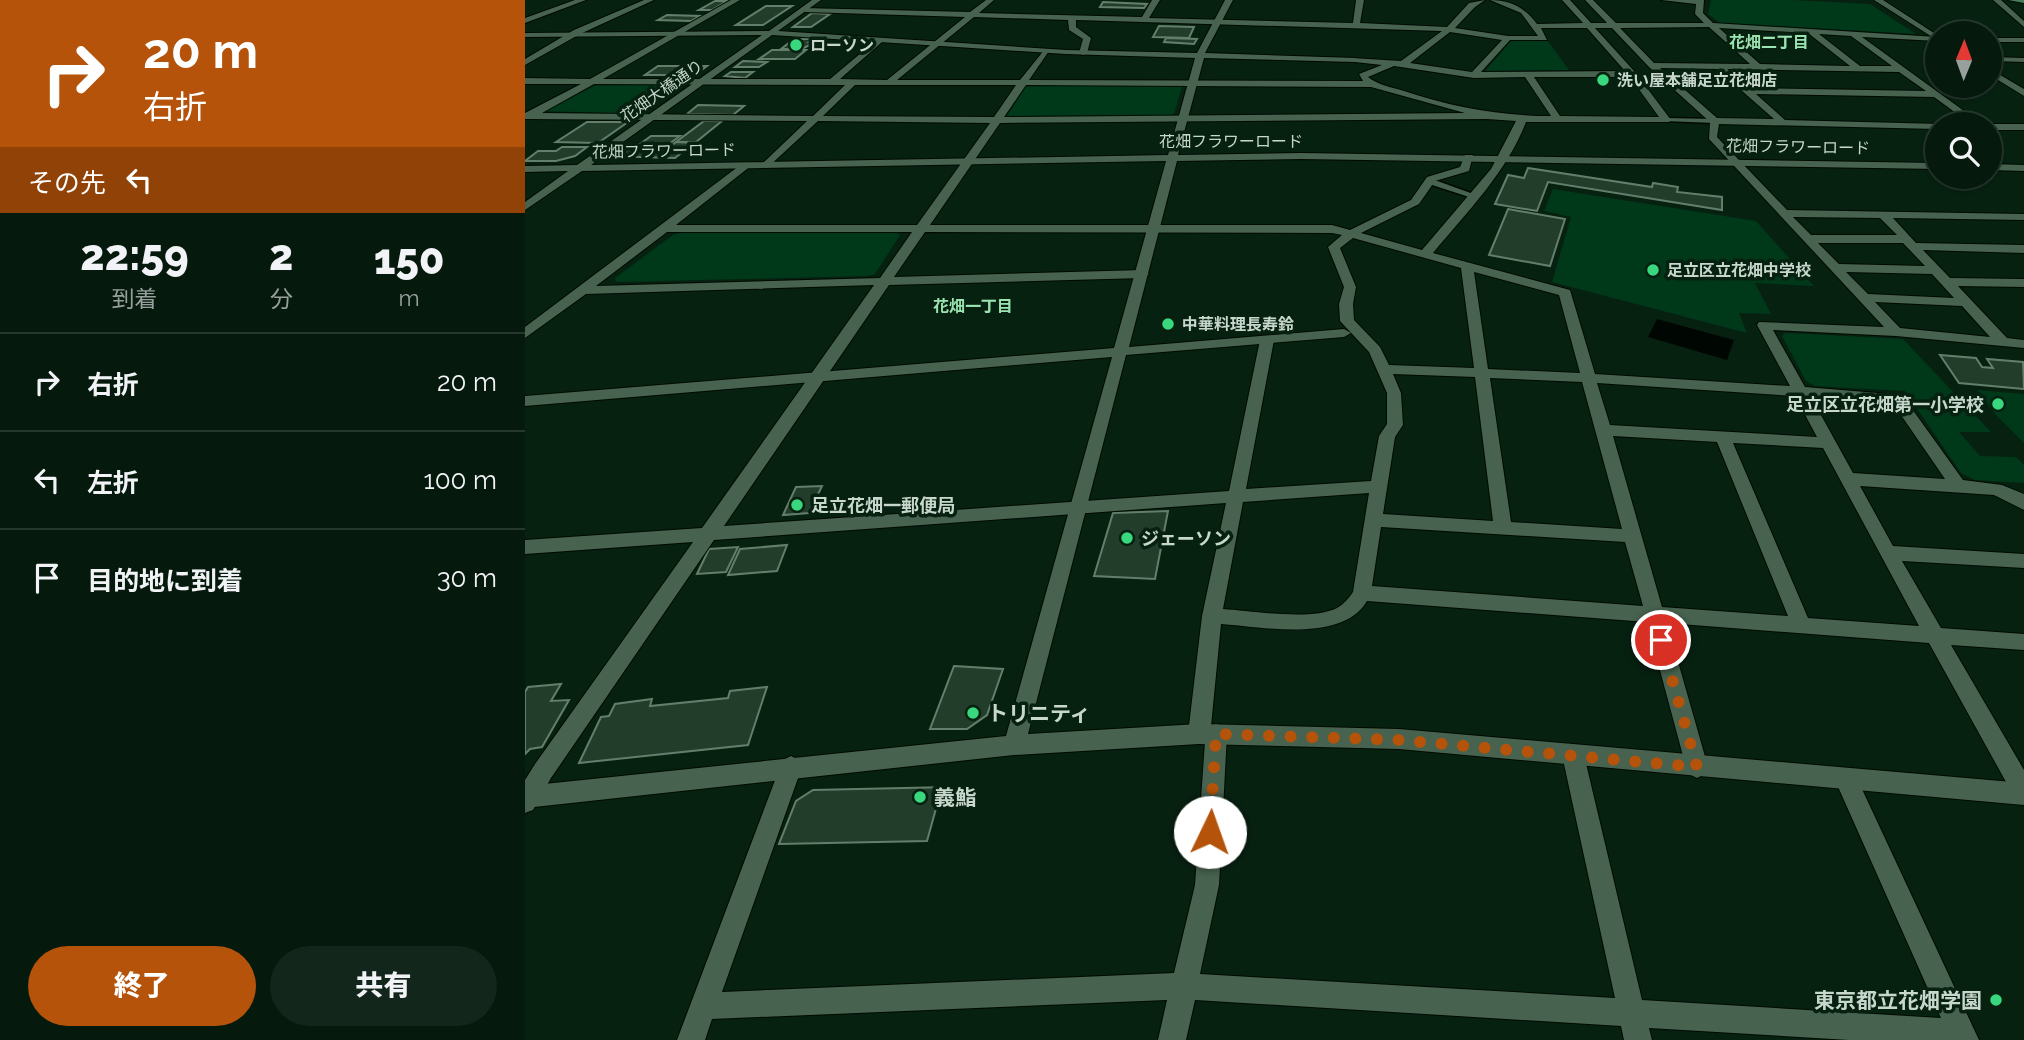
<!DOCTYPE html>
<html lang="ja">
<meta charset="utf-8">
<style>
body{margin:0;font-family:Raleway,"Noto Sans JP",sans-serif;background:#13261b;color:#f1f3f6;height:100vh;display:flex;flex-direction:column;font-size:26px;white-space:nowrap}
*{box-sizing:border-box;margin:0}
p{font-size:23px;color:#97a09d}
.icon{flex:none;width:38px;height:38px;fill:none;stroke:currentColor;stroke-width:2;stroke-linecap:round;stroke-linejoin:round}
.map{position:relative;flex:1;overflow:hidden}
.drawer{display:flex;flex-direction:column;background:#05190d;width:525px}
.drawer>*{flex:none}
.top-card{background:#b45309;color:#fff;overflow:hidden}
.needle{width:46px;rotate:1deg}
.tools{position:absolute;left:1400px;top:21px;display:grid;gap:14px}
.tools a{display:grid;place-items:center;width:77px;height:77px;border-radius:50%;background:#05190d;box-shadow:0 2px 5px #0004,0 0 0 2px #26382e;font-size:35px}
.pin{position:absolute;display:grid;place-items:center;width:60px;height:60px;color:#fff;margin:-30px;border:4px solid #fff;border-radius:50%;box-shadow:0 2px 7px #0007}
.me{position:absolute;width:77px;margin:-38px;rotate:3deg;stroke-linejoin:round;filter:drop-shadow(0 0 5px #0008)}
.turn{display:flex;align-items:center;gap:24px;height:147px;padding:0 28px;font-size:32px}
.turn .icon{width:91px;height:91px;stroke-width:2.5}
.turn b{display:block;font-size:49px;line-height:60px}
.then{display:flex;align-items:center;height:66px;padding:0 28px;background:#0003;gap:14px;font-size:26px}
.eta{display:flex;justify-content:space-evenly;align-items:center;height:119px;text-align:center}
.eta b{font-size:42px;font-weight:800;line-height:49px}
.action{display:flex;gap:14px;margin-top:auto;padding:14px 28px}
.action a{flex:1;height:80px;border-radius:42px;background:#b45309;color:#fff;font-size:28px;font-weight:800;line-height:80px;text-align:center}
.action a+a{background:#13261b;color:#f1f3f6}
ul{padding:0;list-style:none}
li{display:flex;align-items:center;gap:21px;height:98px;padding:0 28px;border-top:2px solid #26382e}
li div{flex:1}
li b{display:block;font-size:26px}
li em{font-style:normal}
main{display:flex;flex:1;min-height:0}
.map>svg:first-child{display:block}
.green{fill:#00381a}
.water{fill:#000702}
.building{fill:#233d2b;stroke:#637f6b;stroke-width:2}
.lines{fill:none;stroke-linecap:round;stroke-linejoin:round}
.service-casing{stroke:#000a01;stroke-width:3}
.minor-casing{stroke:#000a01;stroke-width:2}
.tertiary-casing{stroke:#000a01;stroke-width:2}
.secondary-casing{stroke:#000a01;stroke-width:2}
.service{fill:#47624f;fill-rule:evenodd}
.minor{fill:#47624f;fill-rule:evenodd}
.tertiary{fill:#47624f;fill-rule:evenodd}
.secondary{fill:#487e5b;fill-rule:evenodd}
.route{stroke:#b45309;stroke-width:12;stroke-dasharray:0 21.6}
.poi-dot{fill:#39d87f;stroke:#072111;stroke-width:2.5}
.labels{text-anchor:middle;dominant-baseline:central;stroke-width:7;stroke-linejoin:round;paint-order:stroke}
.far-neighbourhood-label{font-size:16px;font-weight:bold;fill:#9be3b1;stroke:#072111}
.far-poi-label{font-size:16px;font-weight:bold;fill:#c7d7cb;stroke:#072111;text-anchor:start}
.far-street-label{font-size:16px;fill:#c7d7cb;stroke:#072111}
.poi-label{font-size:18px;font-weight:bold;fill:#c7d7cb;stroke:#072111;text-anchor:start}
.near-poi-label{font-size:21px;font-weight:bold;fill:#c7d7cb;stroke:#072111;text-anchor:start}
</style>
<main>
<section class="drawer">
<div class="top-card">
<div class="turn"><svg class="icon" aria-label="right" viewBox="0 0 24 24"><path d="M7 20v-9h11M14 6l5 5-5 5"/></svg><div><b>20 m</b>右折</div></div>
<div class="then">その先<svg class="icon" aria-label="left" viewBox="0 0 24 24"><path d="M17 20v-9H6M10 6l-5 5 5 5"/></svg></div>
</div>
<div class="eta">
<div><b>22:59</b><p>到着</p></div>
<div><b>2</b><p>分</p></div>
<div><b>150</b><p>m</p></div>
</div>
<ul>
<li><svg class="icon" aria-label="right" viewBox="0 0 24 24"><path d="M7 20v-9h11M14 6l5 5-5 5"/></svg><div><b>右折</b></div><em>20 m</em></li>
<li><svg class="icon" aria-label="left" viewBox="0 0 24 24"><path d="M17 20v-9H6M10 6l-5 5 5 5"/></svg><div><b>左折</b></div><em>100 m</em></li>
<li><svg class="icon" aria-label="arrive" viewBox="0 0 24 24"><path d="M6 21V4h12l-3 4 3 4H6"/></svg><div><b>目的地に到着</b></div><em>30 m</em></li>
</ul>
<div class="action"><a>終了</a><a>共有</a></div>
</section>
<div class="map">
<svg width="1499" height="1040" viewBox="0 0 1499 1040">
<rect width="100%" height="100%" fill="#072111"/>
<path class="green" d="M1186 0H1268L1345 4 1391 34 1195 23 1183 14Z
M1022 40 1044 70 960 71 986 41Z
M75 83H156L157 85 118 112 111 114 21 111Z
M506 85 653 86 657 87 649 114 646 115 482 116 501 86Z
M1028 189 1231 221 1289 286 1230 283 1246 314 1214 313 1222 333 1027 282 1046 217 1019 211Z
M158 232 372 233 375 235 350 274 343 276 91 282 90 278 148 235Z
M1260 333 1378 339 1466 432H1434L1455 456 1491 457 1499 465V483L1450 480 1436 473 1380 391 1290 386 1281 381 1257 336Z
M1452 390 1499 394V443L1471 415Z"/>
<path class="water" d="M1132 319 1209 340 1202 360 1123 337Z"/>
<path class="building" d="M190 1H202L187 10H174Z
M578 2 622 4 619 8 575 7Z
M241 6H267L238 25H211Z
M287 13 305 14 286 27H268Z
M142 15 175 16 166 21 133 20Z
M634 26 669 27 664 38 628 37Z
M641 38 672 39 669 44 639 42Z
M269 39H288L284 42H290L277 49H256Z
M247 50H281L270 59H234Z
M218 61 242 62 234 67H210Z
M133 66H182L170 75H120Z
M206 72H228L220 78 200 76Z
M173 105 219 106 208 115 162 114Z
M179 121H197L171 142H151Z
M62 122H103L73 143 31 142Z
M126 136H155L144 144H115Z
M151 142 169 143 150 158 117 157 133 145H147Z
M103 145H133L117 157H100L93 151Z
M37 147H62L50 156 31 161H0L13 151H31Z
M1003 168 1127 187 1128 183 1153 187 1152 192 1197 197V210L1023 182 1012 211 970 204 983 175 999 178Z
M983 209 1040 219 1025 266 964 255Z
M1415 355 1451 358 1457 367 1468 368 1462 359 1498 362 1499 389 1434 383Z
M297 486 284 513 258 515 271 487Z
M643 511 630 579 569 576 588 513Z
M262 545 252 571 203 575 215 549Z
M213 547 201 572 172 574 184 549Z
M429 666 478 669 462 715 442 729H405Z
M36 684 26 701 44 700 17 747 5 749 0 754V692L3 687Z
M242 687 223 745 54 763 76 717 84 716 90 704 127 699 125 706 203 698 205 691Z
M424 787 419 805H412L402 841 254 844 271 801 288 790Z"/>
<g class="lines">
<g class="service-casing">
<path id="service" d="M1141 118 1190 119 1193 121 1190 123 1139 121V119Z
M901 179H907L951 195 944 197 901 183Z"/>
</g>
<g class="minor-casing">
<path id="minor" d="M50 0H61L0 23V18Z
M119 0H129L55 34 0 65V59L49 30Z
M206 0H215L78 79H305L354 38 357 42 315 79 362 80 440 17 280 12 277 8 445 12 461 0H469L454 13 617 17 627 0H635L624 18 828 23 831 0H839L835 23 922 27 944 3 960 0 950 7 930 28 983 36H1013L996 13 965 0C986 0 1000 8 1012 24L1058 23 1037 0H1045L1066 23H1082L1060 0H1068L1091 23H1179L1170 14 1171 4 1136 0H1179L1178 13 1188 23 1412 37V41L1337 37 1457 124H1446L1409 97 1231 94 1260 120 1416 124H1412V129L1194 124 1192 137 1262 210 1499 214V220L1368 218 1391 243 1499 245V253L1398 250 1425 278 1499 279V287L1433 286 1482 338 1499 340V348L1371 336 1248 330 1280 387 1377 395 1438 480 1477 485 1499 494V510L1469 495 1335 486 1368 546 1499 554V568L1377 561 1416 628 1499 634V650L1426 645 1499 770V803L1491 800 1404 643 1142 623 1183 767 1180 774 1172 778 1164 774 1161 767 1122 622 842 601C818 643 737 627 696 624L686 726 691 724 699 727 702 734 694 885 675 974 1090 998 1037 755 1040 748 1048 745 1056 748 1059 755 1117 1000 1416 1018 1310 780 1313 772 1321 769 1329 772 1454 1040H1324L1124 1028 1127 1040H1099L1096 1026 670 1000 661 1040H633L642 1000 187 1019 180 1040H152L255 767 258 760 266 756 274 760 277 767 197 992 649 973 670 885 680 742 674 744 666 741 663 734 677 616 701 503 189 540 26 778 8 810 0 813V780L10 764 168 542 0 554V540L177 528 349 285 61 294 0 338V327L218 163 227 165 151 225H392L465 123 293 121 242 168 237 165 238 163 282 121 0 119V113L56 84H0V78L65 79ZM449 17 543 20 544 30 558 39 554 53 558 55 562 53 566 38 551 27V20L917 31 876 61 827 58 830 62 857 65 834 74 838 81 504 80 524 51 520 49 495 80H372ZM1184 27 1225 64 1129 63 1095 28ZM1016 28H1062L1100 71 956 72 985 40H1022ZM1070 28H1087L1124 67 1185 122 1184 139 1359 327 1234 322 1232 325 1265 386 1070 374 1045 290 908 253C942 212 982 172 1001 122H1144L1146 120 1110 72ZM1194 28 1283 33 1325 66 1235 64ZM925 32 977 40 947 72 885 63ZM1294 34 1326 36 1367 66H1335ZM869 66 949 78 1000 77 1026 116C975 116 927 107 879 91 866 87 853 85 843 77ZM1135 68 1192 69 1249 119 1192 118ZM1202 69 1374 72 1401 91 1224 88ZM1009 77H1105L1134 117 1035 116ZM69 84 320 85 288 116 17 113ZM330 85H491L469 117 298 116ZM501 85 846 87 940 113 479 117ZM962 119 991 121 966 169 897 250 836 233 894 204 910 181 944 171 948 155H940L935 167 902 177 886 200 825 230 807 225H405L475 123ZM1268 217 1355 218 1372 235H1286ZM142 232H387L355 278 71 286ZM400 232 807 233 817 235 803 247 819 287 814 304 815 321 844 352 862 393V424L854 436 846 481 721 489 749 340 742 336 735 340 704 491 199 526 364 285 618 278 624 274 618 270 369 277ZM828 238 936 268 949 368 864 365 855 347 829 320 828 304 831 287 815 248ZM1293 243H1378L1400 266 1314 264ZM949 272 1034 295 1055 373 963 369ZM1321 272 1407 274 1429 298 1343 294ZM1350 302 1437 306 1465 337 1375 328ZM868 374 950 377 968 521 858 514 870 437 878 425 876 393ZM965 378 1057 382 1097 529 986 522ZM1072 383 1270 396 1292 437 1085 425ZM1286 397 1367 402 1420 479 1328 473ZM1088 436 1192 442 1263 616 1137 607ZM1208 443 1298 448 1394 626 1283 618ZM844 493 828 592C824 598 819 604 812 608 786 621 728 611 698 609L718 502ZM856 527 1100 542 1118 606 847 586Z
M1468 0H1476L1499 21V27Z
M1465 38H1499V42H1465Z
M1465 57 1499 58V62L1465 61Z
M1465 124H1499V130H1465Z"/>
</g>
<g class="tertiary-casing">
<path id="tertiary" d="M287 0H296L253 31 541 50 672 53 700 0H708L680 53 830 58 834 60 830 62 679 58 653 155 776 153 1412 163V169L776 159 652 161 604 347 819 329 826 333 819 337 601 355 503 734 674 724 874 729 1499 783V805L874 749 674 744 489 755 0 808V786L481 736 587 357 0 406V396L589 348 641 161 57 171 0 210V202L43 171 0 172V166L52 165 237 35 0 37V33L244 31ZM247 35 541 54 670 58 643 155 66 165Z
M1349 0H1358L1412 35V40Z
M1465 69 1499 89V96L1465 75Z
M1465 164 1499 165V171L1465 170Z"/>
</g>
<g class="secondary-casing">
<path id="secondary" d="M1483 0H1499V3Z"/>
</g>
<use href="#service" class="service"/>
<use href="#minor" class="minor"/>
<use href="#tertiary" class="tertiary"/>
<use href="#secondary" class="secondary"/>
</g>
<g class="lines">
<path class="route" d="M685 832 691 734 874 740 1172 767 1136 640"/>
</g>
<g class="poi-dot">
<circle cx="271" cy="45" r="7"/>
<circle cx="1078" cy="80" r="7"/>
<circle cx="1128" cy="270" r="7"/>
<circle cx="643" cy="324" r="7"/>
<circle cx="1473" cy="404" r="7"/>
<circle cx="272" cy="505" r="7"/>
<circle cx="602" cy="538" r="7"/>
<circle cx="448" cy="713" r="7"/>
<circle cx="395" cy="797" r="7"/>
<circle cx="1471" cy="1000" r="7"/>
</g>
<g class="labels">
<g class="far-neighbourhood-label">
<text x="1244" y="42">花畑二丁目</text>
<text x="448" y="306">花畑一丁目</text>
</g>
<g class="far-poi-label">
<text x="285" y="45">ローソン</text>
<text x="1092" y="80">洗い屋本舗足立花畑店</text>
<text x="1142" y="270">足立区立花畑中学校</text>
<text x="657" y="324">中華料理長寿鈴</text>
</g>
<g class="far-street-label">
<text transform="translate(137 91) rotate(-35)">花畑大橋通り</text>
<text x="706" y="141">花畑フラワーロード</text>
<text transform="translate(1273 147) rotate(1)">花畑フラワーロード</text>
<text transform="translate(139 151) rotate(-1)">花畑フラワーロード</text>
</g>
<g class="poi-label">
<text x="1459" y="404" text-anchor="end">足立区立花畑第一小学校</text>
<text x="286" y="505">足立花畑一郵便局</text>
<text x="616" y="538">ジェーソン</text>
</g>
<g class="near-poi-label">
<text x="462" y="713">トリニティ</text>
<text x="409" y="797">義鮨</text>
<text x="1457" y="1000" text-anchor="end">東京都立花畑学園</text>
</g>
</g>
</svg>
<div class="tools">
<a><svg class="needle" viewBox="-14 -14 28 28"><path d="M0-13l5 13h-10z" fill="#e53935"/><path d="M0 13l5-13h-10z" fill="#97a09d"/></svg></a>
<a><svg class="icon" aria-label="search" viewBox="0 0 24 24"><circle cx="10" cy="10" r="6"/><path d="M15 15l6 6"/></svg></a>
</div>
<div class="pin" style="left:1136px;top:640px;background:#d93025"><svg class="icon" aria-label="arrive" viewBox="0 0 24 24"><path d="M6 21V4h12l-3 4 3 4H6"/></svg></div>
<svg class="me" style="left:685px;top:832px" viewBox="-20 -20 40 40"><circle r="19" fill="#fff"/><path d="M0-13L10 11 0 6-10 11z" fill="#b45309"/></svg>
</div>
</main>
